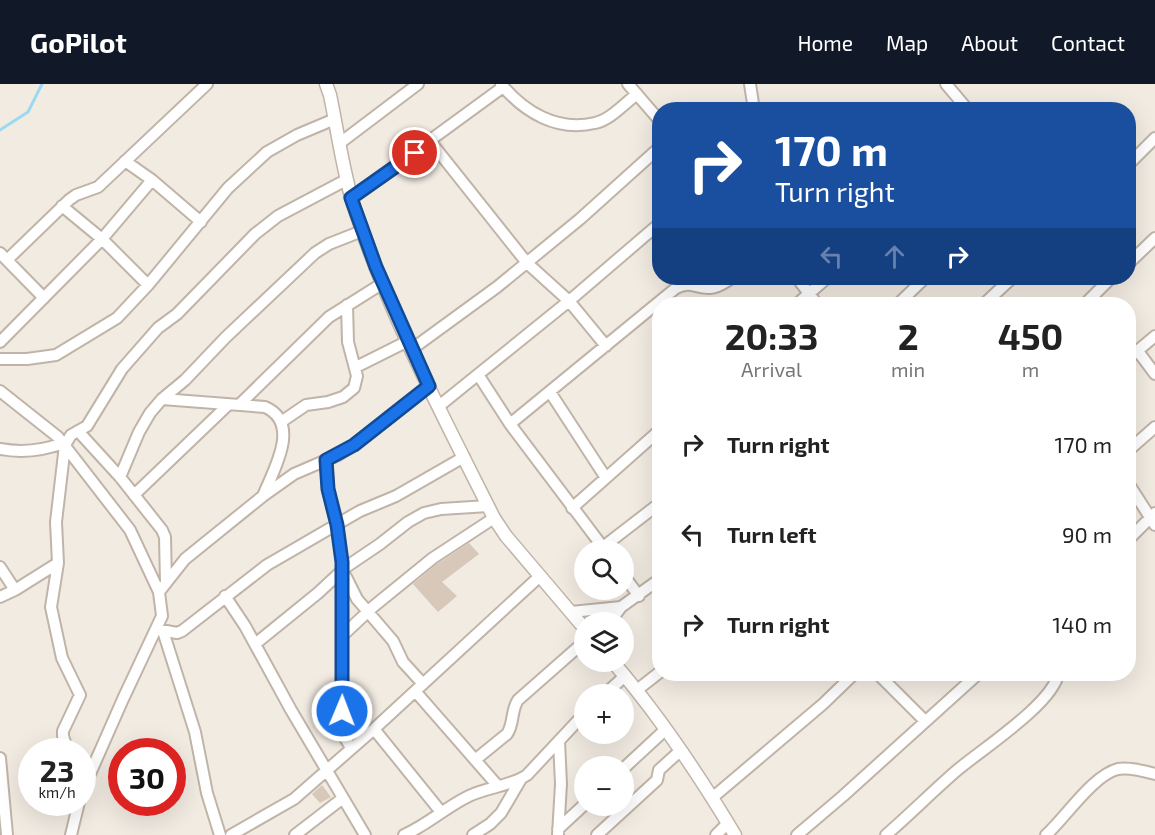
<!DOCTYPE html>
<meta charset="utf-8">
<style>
body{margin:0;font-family:"Exo 2",sans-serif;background:#f6f6f6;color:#222;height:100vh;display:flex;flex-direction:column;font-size:22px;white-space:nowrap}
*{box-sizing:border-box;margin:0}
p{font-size:20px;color:#767676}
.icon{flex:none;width:33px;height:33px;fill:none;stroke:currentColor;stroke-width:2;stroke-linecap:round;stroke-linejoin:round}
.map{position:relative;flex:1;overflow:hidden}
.sheet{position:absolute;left:652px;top:213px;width:484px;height:384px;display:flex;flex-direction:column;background:#fff;border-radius:24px;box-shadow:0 6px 24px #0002}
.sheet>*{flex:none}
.banner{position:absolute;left:652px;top:18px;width:484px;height:183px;border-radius:24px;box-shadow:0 6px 24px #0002;background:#1a4fa0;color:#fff;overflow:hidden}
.fabs{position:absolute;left:574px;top:456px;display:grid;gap:12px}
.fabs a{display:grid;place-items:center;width:60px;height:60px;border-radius:50%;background:#fff;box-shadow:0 6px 24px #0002;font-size:30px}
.speed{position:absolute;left:18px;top:654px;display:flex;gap:12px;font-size:30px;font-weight:700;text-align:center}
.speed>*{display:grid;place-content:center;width:78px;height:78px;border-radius:50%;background:#fff;box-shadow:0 6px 24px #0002;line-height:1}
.speed small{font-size:15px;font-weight:400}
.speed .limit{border:9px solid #d22;background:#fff;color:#111}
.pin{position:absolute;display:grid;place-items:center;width:51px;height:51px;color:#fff;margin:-26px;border:3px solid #fff;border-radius:50%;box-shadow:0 2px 6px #0007}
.me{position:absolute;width:66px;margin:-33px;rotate:1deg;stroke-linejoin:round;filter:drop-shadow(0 0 4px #0008)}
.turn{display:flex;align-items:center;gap:21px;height:126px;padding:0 24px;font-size:27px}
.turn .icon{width:78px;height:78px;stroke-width:2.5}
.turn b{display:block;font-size:42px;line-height:51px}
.lanes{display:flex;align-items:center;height:57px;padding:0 24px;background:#0003;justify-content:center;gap:30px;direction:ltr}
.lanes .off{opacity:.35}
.eta{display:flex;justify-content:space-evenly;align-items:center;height:102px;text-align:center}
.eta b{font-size:36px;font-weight:700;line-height:42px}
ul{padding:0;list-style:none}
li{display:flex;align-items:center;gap:18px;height:90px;padding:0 24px}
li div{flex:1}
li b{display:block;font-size:22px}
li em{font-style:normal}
header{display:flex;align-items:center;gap:36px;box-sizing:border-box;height:84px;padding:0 30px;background:#111827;color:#fff}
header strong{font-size:28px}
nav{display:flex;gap:33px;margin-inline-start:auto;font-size:21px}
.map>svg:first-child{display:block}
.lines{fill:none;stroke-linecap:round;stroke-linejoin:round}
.stream{stroke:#9bdaf2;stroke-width:3}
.building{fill:#d7c8ba}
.minor-casing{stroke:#c0b4a8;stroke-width:14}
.tertiary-casing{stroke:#c0b4a8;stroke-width:15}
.minor{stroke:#fff;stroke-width:10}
.tertiary{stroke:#fff;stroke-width:12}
.route-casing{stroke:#114b97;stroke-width:15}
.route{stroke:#1a73e8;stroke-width:10}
</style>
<header>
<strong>GoPilot</strong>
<nav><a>Home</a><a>Map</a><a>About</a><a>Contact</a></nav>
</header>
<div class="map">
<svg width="1155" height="751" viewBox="0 0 1155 751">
<rect width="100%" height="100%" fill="#f2ebe2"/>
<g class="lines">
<path class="stream" d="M0 46 28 28 42 0"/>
</g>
<path class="building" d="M469 459 479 470 442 498 457 512 438 528 413 500 437 480Z
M322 701 331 713 320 719 312 710Z"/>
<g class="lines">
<g class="minor-casing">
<path id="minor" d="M501 0C524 28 557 48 595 39 610 36 624 20 637 10
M628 0 660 37
M750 0 754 26
M946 0 968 26
M430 57 527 179 569 217 606 262
M340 59 418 0
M125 77 152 96 201 138
M1130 79 1155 54
M351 114 503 3
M62 122 102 155 148 201
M0 169 44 214
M7 176 69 116 76 111 98 103 207 0
M1130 178 1155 154
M797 194 817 220
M797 220 827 194
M898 220 925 194
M984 220 1012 194
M1085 220 1111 194
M0 258 102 155 152 96
M412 265 497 203 580 135 660 63
M1137 266 1155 290
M1130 273 1155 252
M0 275H27L56 271 117 234 148 201 228 104 267 68 297 51 335 35
M356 283 408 257
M479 292 510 340 605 466
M0 307 58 353 130 446 159 508 162 532 123 615 82 708
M550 308 606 394
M162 315 265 323C302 339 273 387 263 412
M239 321 329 233 383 199
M439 322 569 217 660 139
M281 338 306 321 328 318 343 313 354 304 357 292 348 258 347 221
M510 340 676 204C691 196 696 205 710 204 718 204 725 198 732 194
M78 347 120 393 162 446 165 453 166 499
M0 365C22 369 42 367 63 359
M1130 365 1155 343
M326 376 328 405 337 441 342 478V627L344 652 351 664
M120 393 139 348 150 329 162 315 185 296 226 253 315 169 329 160 362 147
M1130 402 1155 441
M134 411 228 321
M572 424 660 346
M1130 454 1155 429
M603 463 660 419
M0 483 15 506
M341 490 346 493 357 515 393 557 403 578 423 600
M624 492 639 512
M159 508 185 475 263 412 294 390 338 371 354 361 429 302
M225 512 245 542 291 626 365 751
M0 513 15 506 58 479
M571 528 621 523
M610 538 621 523 660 495
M156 545 177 549 182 547 267 481 360 427 396 412 464 373
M163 547 195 648 207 709 220 751
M343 551 374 522 433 474 494 434
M255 560 318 509 346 483 380 460 408 438 424 429 441 425 488 422
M878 590 925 637
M637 606 660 588
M415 607 497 701
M605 610 625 592
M374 645 441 728
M68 668 63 652V647L80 611 62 574 51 523 58 479 56 438 65 361 71 351 87 342 122 285 158 244 177 230 255 150 278 132 346 96
M0 674 7 751
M475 676 507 650C514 640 511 626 518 616L585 557
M624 684 665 646
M712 714 823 620 854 590
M558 745 585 720
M71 751 79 718
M231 751 294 715 374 645 540 492
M295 751 343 714
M404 751C427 741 446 723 469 712 488 703 511 702 527 691L585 629
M473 751 490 740 501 729 521 695
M558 751 561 700 559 657
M597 751 657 696 659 686 680 667
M716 751 728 739
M797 751 843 712 978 590
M886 751C909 731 931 709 955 688 979 667 1053 620 1058 590
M1046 751C1065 734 1093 691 1118 685 1129 683 1144 687 1155 690"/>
</g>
<g class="tertiary-casing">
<path id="tertiary" d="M326 0 330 11C338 49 343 89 355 126 390 233 444 334 494 434L506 452 585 545
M613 578C659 631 699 691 735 751"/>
</g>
<use href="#minor" class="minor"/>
<use href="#tertiary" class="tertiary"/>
</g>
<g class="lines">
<g class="route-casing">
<path id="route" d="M342 627V478L337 441 328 405 326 376 354 361 429 302 376 183 351 114 415 69"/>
</g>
<use href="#route" class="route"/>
</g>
</svg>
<div class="fabs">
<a><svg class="icon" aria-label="search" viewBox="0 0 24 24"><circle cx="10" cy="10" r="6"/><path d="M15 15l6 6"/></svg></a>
<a><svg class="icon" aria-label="layers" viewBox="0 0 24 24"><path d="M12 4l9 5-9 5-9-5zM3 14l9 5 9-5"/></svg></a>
<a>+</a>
<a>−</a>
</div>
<div class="speed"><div>23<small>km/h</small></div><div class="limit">30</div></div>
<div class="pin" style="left:415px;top:69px;background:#d93025"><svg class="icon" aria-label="arrive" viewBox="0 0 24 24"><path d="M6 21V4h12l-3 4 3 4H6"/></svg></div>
<svg class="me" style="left:342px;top:627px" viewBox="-20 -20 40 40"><circle r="17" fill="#1a73e8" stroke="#fff" stroke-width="3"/><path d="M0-11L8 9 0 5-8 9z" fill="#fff"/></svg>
<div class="banner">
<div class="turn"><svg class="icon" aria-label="right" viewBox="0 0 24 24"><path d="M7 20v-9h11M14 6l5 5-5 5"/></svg><div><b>170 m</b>Turn right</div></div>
<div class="lanes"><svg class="icon off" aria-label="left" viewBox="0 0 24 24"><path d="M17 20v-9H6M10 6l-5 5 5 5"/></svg><svg class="icon off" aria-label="ahead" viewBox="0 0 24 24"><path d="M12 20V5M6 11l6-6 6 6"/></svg><svg class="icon" aria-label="right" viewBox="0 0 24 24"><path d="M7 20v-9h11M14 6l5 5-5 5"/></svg></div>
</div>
<section class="sheet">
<div class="eta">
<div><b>20:33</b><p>Arrival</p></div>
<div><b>2</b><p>min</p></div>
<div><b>450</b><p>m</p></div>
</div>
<ul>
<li><svg class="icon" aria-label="right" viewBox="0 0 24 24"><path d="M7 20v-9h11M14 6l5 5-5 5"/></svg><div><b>Turn right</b></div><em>170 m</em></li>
<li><svg class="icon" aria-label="left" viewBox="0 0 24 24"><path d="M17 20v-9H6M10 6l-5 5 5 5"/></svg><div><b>Turn left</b></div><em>90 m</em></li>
<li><svg class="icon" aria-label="right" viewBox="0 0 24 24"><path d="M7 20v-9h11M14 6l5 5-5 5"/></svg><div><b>Turn right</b></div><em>140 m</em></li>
</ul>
</section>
</div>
